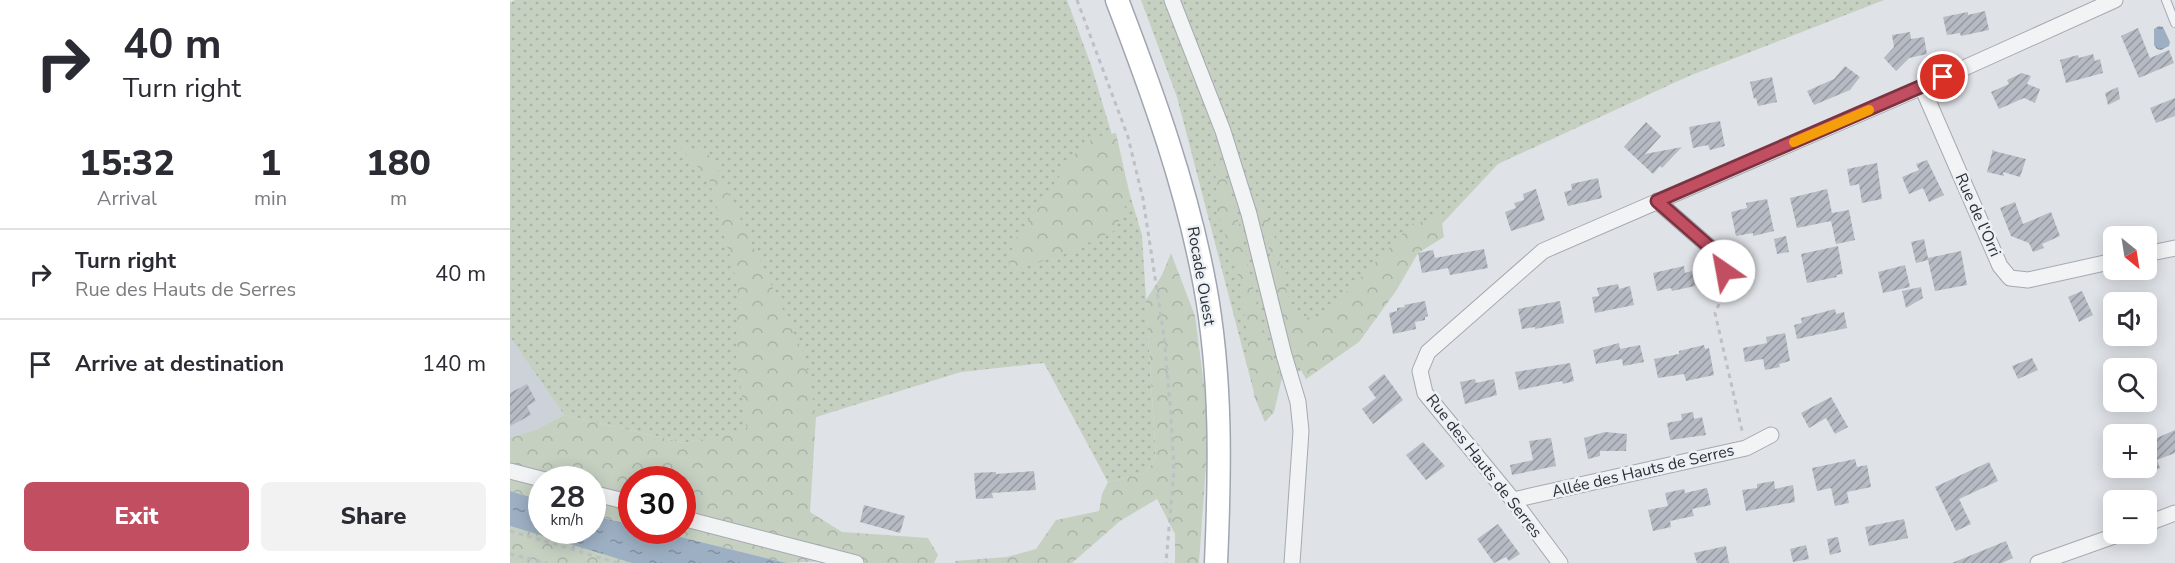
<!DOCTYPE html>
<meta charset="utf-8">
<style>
body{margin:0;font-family:"Nunito Sans",sans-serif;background:#f2f2f3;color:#2b2b33;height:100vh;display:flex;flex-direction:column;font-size:22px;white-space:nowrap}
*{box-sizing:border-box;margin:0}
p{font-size:20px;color:#7c7c81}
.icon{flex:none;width:33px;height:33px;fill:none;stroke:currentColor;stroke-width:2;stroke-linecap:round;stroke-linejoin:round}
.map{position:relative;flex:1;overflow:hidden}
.panel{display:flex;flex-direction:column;background:#fff;width:510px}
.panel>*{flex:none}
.top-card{background:#fff;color:#2b2b33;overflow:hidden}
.needle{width:39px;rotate:150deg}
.buttons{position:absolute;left:1593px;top:226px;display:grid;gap:12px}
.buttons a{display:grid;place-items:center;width:54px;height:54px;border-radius:9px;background:#fff;box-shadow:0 3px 15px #0003;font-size:30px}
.speed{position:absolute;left:18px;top:466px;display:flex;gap:12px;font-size:30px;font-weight:700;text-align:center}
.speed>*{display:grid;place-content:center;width:78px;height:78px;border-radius:50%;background:#fff;box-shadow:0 3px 15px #0003;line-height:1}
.speed small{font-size:15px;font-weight:400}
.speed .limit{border:9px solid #d22;background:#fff;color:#111}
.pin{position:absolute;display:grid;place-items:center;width:51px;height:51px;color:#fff;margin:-26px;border:3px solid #fff;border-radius:50%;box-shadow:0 2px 6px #0007}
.me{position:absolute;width:66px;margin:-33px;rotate:327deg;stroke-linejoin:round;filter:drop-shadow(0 0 4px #0008)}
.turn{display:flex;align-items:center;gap:21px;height:126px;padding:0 24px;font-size:27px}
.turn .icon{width:78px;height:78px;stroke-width:2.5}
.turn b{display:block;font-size:42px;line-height:51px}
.eta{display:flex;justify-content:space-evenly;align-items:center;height:102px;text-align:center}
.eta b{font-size:36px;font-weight:800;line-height:42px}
.action{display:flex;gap:12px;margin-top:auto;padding:12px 24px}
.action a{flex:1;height:69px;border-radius:9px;background:#c14f61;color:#fff;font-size:24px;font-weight:800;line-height:69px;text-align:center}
.action a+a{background:#f2f2f3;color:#2b2b33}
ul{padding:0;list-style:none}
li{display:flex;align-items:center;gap:18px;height:90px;padding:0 24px;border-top:2px solid #e1e1e2}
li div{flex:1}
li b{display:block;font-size:22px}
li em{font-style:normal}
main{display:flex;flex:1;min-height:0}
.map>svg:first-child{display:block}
.built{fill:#cdd1d8}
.grass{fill:url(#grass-dots)}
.forest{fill:url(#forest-crowns)}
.water{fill:url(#water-ripples)}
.building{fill:url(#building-hatch)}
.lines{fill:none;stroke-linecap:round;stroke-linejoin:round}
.service-casing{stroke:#a5a9b0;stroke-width:10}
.minor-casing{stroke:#a5a9b0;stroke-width:17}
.primary-casing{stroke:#9fa6b1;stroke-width:25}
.path{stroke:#bdc0c5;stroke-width:3;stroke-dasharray:4.5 4.5;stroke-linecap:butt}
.service{stroke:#f1f3f5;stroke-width:8}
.minor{stroke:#f1f3f5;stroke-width:15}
.primary{stroke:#fff;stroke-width:22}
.route-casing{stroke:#7d333f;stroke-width:15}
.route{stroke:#c14f61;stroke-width:10}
.slow{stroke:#f59e0b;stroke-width:10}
.labels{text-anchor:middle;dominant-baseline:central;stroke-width:5;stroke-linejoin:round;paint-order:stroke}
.street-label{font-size:16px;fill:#29303c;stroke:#eef1f4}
</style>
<main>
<section class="panel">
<div class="top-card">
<div class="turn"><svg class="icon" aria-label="right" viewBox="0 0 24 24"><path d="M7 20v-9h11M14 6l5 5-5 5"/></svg><div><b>40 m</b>Turn right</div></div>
</div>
<div class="eta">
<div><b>15:32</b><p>Arrival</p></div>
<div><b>1</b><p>min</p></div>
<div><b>180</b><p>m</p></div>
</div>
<ul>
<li><svg class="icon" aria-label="right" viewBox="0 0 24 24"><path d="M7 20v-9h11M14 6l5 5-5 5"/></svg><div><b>Turn right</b><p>Rue des Hauts de Serres</p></div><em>40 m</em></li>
<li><svg class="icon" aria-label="arrive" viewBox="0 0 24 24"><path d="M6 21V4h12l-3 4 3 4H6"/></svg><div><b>Arrive at destination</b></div><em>140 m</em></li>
</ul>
<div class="action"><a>Exit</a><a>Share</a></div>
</section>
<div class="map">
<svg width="1665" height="563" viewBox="0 0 1665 563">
<defs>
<pattern id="grass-dots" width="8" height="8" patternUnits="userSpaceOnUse" patternTransform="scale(1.5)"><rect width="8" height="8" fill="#c5d0c1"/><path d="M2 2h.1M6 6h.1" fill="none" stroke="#a9b3a7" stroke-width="1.8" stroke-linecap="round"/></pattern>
<pattern id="forest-crowns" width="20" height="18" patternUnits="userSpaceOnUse" patternTransform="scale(1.5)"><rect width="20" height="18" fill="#c5d0c1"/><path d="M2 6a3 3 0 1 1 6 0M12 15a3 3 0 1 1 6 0" fill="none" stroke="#a9b3a7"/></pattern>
<pattern id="water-ripples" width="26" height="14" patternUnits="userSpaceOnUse" patternTransform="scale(1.5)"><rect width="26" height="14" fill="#9db0c3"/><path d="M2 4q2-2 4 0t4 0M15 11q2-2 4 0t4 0" fill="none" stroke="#8090a0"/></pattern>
<pattern id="building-hatch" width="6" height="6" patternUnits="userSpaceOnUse" patternTransform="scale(1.5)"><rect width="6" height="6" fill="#b6bbc3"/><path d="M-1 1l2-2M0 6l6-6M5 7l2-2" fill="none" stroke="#9498a0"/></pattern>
</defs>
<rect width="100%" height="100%" fill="#dfe2e7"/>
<path class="built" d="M0 337 54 415 0 443Z"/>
<path class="grass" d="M5 0H557L581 65 632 235 646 460 633 474 598 482 534 363 451 372 306 417 175 443 54 415 0 337V3Z
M631 0H1374L1179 76 988 164 797 368 743 389 667 97Z"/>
<path class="forest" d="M606 133 620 196 604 231 556 253 497 273 503 243 571 145 590 136Z
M167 144 201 156 295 357 306 417 300 512 332 532 418 538 428 555 424 563H346L333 560 277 563 146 531H172V480H122L121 525 83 515 82 480H32L31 500 0 491V438L23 431 54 415 175 443 237 430 226 354 228 286 199 179Z
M709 157C718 186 728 216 734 246 744 291 751 336 772 378L764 412 755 422 744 396 731 285 707 209 705 166Z
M743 201 752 204 764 234 775 286 783 312 809 321 902 224 931 217 934 237 908 253 886 291 849 342 796 379 774 341 756 230Z
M661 253 685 316 699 423 689 563H665V534L647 499 610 521 562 563H445V561L497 557 526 549 546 520 589 511 592 494 598 482 633 474 646 460 636 300 652 275Z
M0 526 122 563H0Z"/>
<path class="water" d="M1649 26 1653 27 1660 42 1659 46 1651 50 1647 49 1644 45V29Z
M0 491 31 500 32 531H82L83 515 121 525 122 531H146L277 563H122L0 526Z"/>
<path class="building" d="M1475 11 1479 30 1451 36 1450 33 1437 35 1433 17 1458 12V15Z
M1628 28 1640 58 1659 50 1664 63 1629 78 1611 36Z
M1400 32 1401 39 1414 37 1417 54 1399 58 1386 71 1374 58 1384 47 1382 35Z
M1583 54 1585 61 1590 59 1593 73 1556 83 1550 60 1568 55 1569 58Z
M1335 66 1350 77 1340 90 1304 105 1297 91 1324 79Z
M1512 73 1521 76 1517 84 1530 89 1525 103 1514 98 1489 109 1481 92 1499 84 1497 80Z
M1262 77 1267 102 1248 106 1246 98 1244 99 1240 82Z
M1608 87 1610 99 1598 105 1595 93Z
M1665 98V116L1646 123 1640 108Z
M1210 121 1215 146 1200 150 1198 145 1183 148 1179 127Z
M1136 122 1151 136 1135 154 1172 147 1152 168 1150 166 1143 174 1114 147Z
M1483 149 1484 151 1516 159 1510 177 1493 172 1494 176 1477 172Z
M1417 160 1434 195 1419 202 1413 188 1399 194 1392 177 1409 170 1406 164Z
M1367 163 1372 199 1352 203 1349 184 1340 186 1337 169Z
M1088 178 1092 198 1058 206 1054 192 1062 190 1061 184Z
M1026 189 1035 220 1001 231 995 212 1006 208 1004 203 1014 200 1013 194Z
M1317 189 1322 213 1339 210 1345 240 1326 244 1321 221 1287 228 1280 198Z
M1257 199 1264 231 1243 236V233L1226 236 1221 212 1237 208 1236 203Z
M1505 202 1513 224 1541 212 1550 236 1532 244 1534 248 1523 252 1519 243 1501 236 1490 208Z
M1276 236 1279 252 1267 254 1264 239Z
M1414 239 1418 258 1451 251 1457 285 1425 291 1418 260 1406 263 1401 242Z
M1328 246 1333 274 1326 275 1327 277 1297 283 1291 254Z
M974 249 978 268 940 275 938 268 912 273 908 253 923 250 925 258Z
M1395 265 1400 287 1373 293 1368 272Z
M1174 266 1175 273 1182 271 1185 286 1162 291 1161 288 1147 291 1143 273Z
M1108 284 1109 289 1120 286 1124 305 1085 313 1082 297 1089 296 1087 288Z
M1411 287 1413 298 1396 308 1392 291Z
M1572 291 1583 315 1569 322 1558 297Z
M915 301 918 316 915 317V320L905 322 906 329 883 334 879 313 887 311V308L895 307 894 305Z
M1050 301 1054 323 1025 329V327L1012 329 1008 309Z
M1325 309 1326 314 1334 312 1337 328 1287 339 1284 325 1292 323 1291 318Z
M1275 333 1280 361 1269 364 1270 367 1255 370 1253 359 1235 362 1233 348 1257 343 1256 337Z
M1109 343 1110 349 1130 345 1134 362 1113 366 1112 359 1086 364 1083 350Z
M1194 345 1195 349 1199 348 1204 375 1176 381 1174 374 1148 378 1144 359 1169 354V351Z
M1522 358 1528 370 1508 379 1502 366Z
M1060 363 1064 381 1053 384 1052 381 1009 390 1005 372Z
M874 374 893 400 863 424 852 409 866 398 858 387Z
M965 379 966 383 984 379 987 395 955 404 950 382Z
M17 384 26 401 17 406 21 415 0 426V393Z
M1321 397 1338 427 1325 434 1316 418 1299 428 1291 413Z
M1183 412 1184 419 1192 417 1196 435 1160 440 1157 423 1172 420 1171 414Z
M1665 430V453L1647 460 1650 468 1636 474V435L1640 441Z
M1095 432 1117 434 1116 451H1090V456L1078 459 1074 438Z
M1041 438 1046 466 1002 475 1000 465 1023 460 1019 441Z
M913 442 935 466 916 480 896 455Z
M1345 459 1347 467 1357 465 1361 487 1337 492 1339 503 1325 506 1321 488 1307 491 1302 468Z
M1479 462 1488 481 1449 499 1461 524 1446 531 1425 487Z
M524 471 526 490 482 493 483 498 466 499 464 473 486 472V474Z
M1264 481 1265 489 1283 485 1285 502 1236 511 1232 490 1247 488V484Z
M1197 488 1201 505 1182 509 1184 516 1160 521 1161 527 1143 531 1138 510 1158 506 1155 493 1174 489 1175 493Z
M354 505 395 516 390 533 350 522Z
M1394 519 1398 538 1359 546 1355 527Z
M988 524 1010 554 999 561 996 557 984 563 967 539Z
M1328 537 1331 552 1320 555 1317 539Z
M1496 541 1503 558 1492 563H1442Z
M1296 545 1299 559 1283 562 1280 549Z
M1216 546 1219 563H1187L1184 553Z"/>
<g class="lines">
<g class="service-casing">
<path id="service" d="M1656 0 1665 23"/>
</g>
<g class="minor-casing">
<path id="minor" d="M662 0 713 131 739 214 774 355 788 402 791 431 782 563
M1412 87 1490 266 1500 278 1518 280 1604 261
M1147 201 1211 257 1218 285
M1636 254 1665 248
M0 471 35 480
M82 493 122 503
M1003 500 1236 448 1261 435
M172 518 346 563
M1636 524 1665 513
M1050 563 1003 500 915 393 910 371 918 352 1033 251 1412 87 1605 0
M1528 563 1610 534"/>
</g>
<g class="primary-casing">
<path id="primary" d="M607 0C643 94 677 188 695 286 712 378 710 471 706 563"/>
</g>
<path class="path" d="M567 0 618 137 633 199 654 336 661 416 664 470 656 563
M1213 296 1205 313 1233 435
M0 531 108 563
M0 554 37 563"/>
<use href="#service" class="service"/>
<use href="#minor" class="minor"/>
<use href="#primary" class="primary"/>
</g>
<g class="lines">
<g class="route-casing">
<path id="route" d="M1214 271 1211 257 1147 201 1433 77"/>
</g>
<use href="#route" class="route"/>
<path class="slow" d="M1284 142 1359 110"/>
</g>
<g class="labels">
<g class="street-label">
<text transform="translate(1468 215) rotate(66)">Rue de l'Orri</text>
<text transform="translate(691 276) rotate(80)">Rocade Ouest</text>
<text transform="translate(974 466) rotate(52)">Rue des Hauts de Serres</text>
<text transform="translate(1133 471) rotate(-13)">Allée des Hauts de Serres</text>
</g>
</g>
</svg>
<div class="buttons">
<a><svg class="needle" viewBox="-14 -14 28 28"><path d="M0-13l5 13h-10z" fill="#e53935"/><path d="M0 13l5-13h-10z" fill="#7c7c81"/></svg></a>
<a><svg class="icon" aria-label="sound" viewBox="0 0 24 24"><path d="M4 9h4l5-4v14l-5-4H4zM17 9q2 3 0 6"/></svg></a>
<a><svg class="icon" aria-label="search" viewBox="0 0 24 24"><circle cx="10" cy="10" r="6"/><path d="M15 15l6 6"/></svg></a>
<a>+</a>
<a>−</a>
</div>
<div class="speed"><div>28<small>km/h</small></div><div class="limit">30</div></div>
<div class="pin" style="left:1433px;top:77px;background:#d93025"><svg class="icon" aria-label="arrive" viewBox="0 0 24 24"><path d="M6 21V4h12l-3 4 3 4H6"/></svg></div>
<svg class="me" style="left:1214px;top:271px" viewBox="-20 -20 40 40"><circle r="19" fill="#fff"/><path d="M0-13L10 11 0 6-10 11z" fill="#c14f61"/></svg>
</div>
</main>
